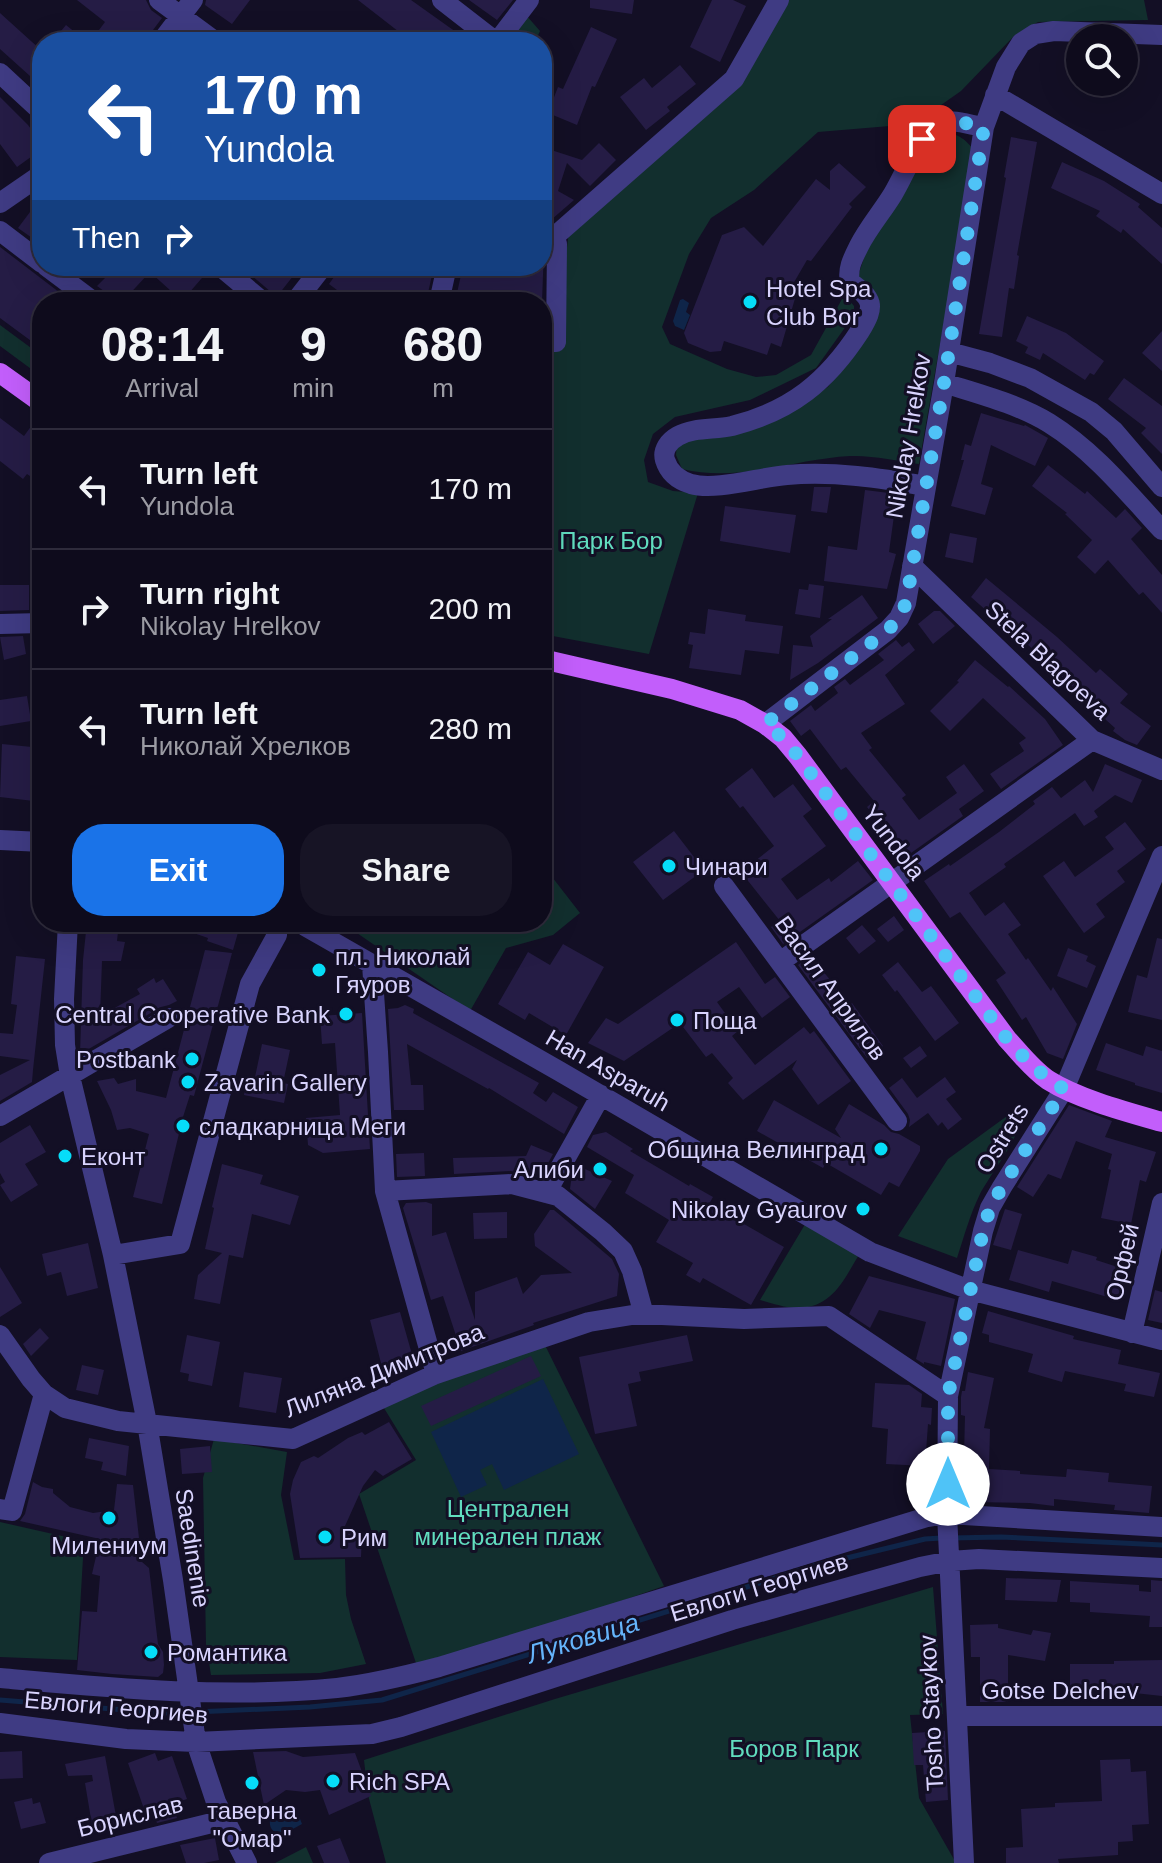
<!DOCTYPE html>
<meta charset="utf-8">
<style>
body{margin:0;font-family:Helvetica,sans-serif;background:#171425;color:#f1f3f6;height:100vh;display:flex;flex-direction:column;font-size:30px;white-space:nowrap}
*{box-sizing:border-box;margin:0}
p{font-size:26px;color:#9b9ba3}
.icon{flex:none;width:44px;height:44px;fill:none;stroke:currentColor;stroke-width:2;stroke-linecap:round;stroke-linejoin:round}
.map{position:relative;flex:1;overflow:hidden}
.panel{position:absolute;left:32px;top:292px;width:520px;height:640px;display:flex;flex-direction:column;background:#0e0b1c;border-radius:32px;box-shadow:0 8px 32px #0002,0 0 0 2px #2e2b3b}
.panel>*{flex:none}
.hud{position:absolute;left:32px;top:32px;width:520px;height:244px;border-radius:32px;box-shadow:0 8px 32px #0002,0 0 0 2px #2e2b3b;background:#1a4fa0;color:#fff;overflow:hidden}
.controls{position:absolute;left:1066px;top:24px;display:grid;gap:16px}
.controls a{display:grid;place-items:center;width:72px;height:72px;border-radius:50%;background:#0e0b1c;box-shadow:0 8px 32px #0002,0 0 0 2px #2e2b3b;font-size:40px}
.pin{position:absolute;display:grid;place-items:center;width:68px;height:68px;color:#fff;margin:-34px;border-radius:16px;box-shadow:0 4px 12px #0006}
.me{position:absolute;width:88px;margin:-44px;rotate:0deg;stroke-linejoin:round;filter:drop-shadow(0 0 6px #0008)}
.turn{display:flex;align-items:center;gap:28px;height:168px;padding:0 40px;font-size:36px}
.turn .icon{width:104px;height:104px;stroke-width:2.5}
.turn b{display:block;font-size:56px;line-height:68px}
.then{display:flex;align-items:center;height:76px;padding:0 40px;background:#0003;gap:16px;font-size:30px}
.eta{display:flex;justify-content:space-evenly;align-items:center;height:136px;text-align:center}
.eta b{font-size:48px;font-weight:600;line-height:56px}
.primary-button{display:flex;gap:16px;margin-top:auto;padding:16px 40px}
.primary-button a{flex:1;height:92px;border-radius:32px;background:#1a73e8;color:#fff;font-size:32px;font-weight:600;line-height:92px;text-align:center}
.primary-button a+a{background:#171425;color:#f1f3f6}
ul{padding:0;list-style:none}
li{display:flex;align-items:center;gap:24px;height:120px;padding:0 40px;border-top:2px solid #2e2b3b}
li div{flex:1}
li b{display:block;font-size:30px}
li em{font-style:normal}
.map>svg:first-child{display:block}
.green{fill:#122f2e}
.water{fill:#0f2549}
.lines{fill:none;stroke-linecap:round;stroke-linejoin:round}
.stream{stroke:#0f2549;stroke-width:5}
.building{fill:#251c45}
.minor{stroke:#3f3b83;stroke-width:20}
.major{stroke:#c25efb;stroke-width:20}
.route{stroke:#4fc3f7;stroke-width:14;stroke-dasharray:0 25.2}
.poi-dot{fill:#06ddf8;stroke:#130f25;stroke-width:3}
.labels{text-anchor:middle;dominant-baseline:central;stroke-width:6;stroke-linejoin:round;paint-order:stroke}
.poi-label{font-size:24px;fill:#d9d4fe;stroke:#130f25;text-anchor:start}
.street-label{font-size:24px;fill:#d9d4fe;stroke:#130f25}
.park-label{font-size:24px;fill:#61ddbf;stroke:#130f25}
.water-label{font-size:26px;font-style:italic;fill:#65b4fb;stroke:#130f25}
</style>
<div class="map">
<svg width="1162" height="1863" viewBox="0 0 1162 1863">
<rect width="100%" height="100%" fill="#130f25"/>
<path class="green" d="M789 0H1144L1148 20 1038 22 1014 36 961 91 914 124 818 132 754 190 711 218 689 254 662 327 670 344 727 369 756 377 776 375 811 355 842 299 849 300 854 306V315L816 368 750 400 675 417 653 434 644 460 648 482 673 491 698 493 649 654 542 634V491L547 490 557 278 561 248 567 247 570 223 741 85Z
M526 15 540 31 535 42H506Z
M936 132C954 132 963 136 974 150L919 464C897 461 872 455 850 456 794 459 738 483 682 469L676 455 677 441 762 424 828 387 874 321 858 276 870 240Z
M0 325 42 356V377L0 346Z
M542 864 580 913 553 935 506 948 470 1011 341 922H542Z
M1022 1105C1027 1130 992 1171 980 1194 970 1214 964 1237 957 1258L898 1236 948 1159Z
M807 1221 860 1253C844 1279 833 1308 797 1308 785 1308 771 1303 760 1300Z
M541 1337 664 1586 419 1672 359 1494 416 1460 379 1400Z
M214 1439 287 1452 281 1495 294 1560 345 1559 346 1595 351 1619 366 1664 320 1673 211 1675 206 1644 203 1478Z
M0 1522 84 1541 77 1660 0 1657Z
M933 1587 943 1714 910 1715 919 1798 956 1863H386L368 1795 364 1760 555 1699Z
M306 1847 313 1863H275Z"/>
<path class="water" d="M683 299 689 303 686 312 690 315 684 330 675 326 673 321 680 300Z
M543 1379 579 1454 504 1490 492 1464 480 1470 487 1485 461 1497 431 1432Z
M295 1806 302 1824 280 1836C272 1831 269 1828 270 1819Z"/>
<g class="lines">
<path class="stream" d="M951 1538 1001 1537 1162 1545
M0 1700 163 1713 185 1712
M195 1712 310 1707 382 1700 814 1566 925 1539 941 1538"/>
</g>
<path class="building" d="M77 0H146L151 10 162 18 144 42H90L105 22Z
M206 0H250L232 24 205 5Z
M358 0H411L470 42H412Z
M469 0H513L497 20Z
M590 0H634L632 14 590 8Z
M712 0H733L746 6 720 62 690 47Z
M0 13 42 51V62L30 76 0 49Z
M66 25 87 42H52Z
M591 27 617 39 595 87 592 86 577 125 548 113 558 87 563 89Z
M680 65 696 84 667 107 670 111 646 130 620 97 644 78 652 88Z
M0 97 28 125 42 144V149L17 167 0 144Z
M1011 137 1037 142 1017 255 1019 256 1014 289 1009 288 1002 337 979 334 1006 178 1004 177Z
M599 143 616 160 590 186 567 163 558 191 574 200 551 220 542 217V147L582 160Z
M1062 162 1104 181 1140 204 1138 207 1162 228V264L1123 229 1121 233 1096 216 1100 211 1051 188Z
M839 163 866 187 849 204 852 207 811 261 807 260 793 284 798 288 781 347 771 343 767 355 724 341 721 351 710 352 688 343 684 333 722 235 744 227 763 246 816 179 830 190V171Z
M42 196V245L18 228Z
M0 247 72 302H42V349L0 318Z
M542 247 544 248 542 302H455L463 266H542Z
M117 266H207L208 271 182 301 150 272 122 302H119L97 286Z
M258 266H301L275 299 271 292 251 275Z
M342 266H434L426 302H353L329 284Z
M1027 316 1066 333 1104 361 1094 375 1090 373 1085 380 1043 353 1040 360 1025 353 1028 347 1016 341Z
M1162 331V371L1142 353Z
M1124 378 1162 406V454L1141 433 1146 428 1108 399Z
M981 413 1024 426 1025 425 1048 438 1035 466 991 445 981 484 993 488 985 515 951 506 964 460H961L965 444 971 446Z
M0 418 24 436 32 425 42 433V484L27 474 23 479 0 461Z
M1048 465 1085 494 1087 491 1116 518 1125 509 1142 528 1131 539 1162 575V613L1143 592 1139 595 1108 560 1095 574 1077 557 1092 540 1065 514 1067 513 1032 486Z
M814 487H831L827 513 811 511Z
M865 490 897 494 889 552 896 554 887 589 824 581 828 546 857 550Z
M725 506 796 515 790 553 720 541Z
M950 533 977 538 973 563 945 557Z
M986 578 1057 637 1096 673 1100 669 1128 694 1120 703 1151 726 1137 745 1125 740 1113 731 1115 728 1077 694 1078 692 1025 642 1024 644 971 597Z
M809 584 824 586 820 618 795 614 799 589 808 590Z
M0 585H29V610L0 611Z
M862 595 878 618 818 663 790 680 793 645 813 647 810 636 832 619H828Z
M708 609 746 615 745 621 783 626 779 654 745 650 741 675 689 668 693 645 688 644 690 632 705 634Z
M934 611H940L955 626 933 644 918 624Z
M23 636 26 654 4 660 0 637Z
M896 640 902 647 909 642 915 650 885 675 905 704 861 733 872 748 869 750 906 795 902 798 919 820 957 793 946 777 964 764 984 791 959 809 963 816 904 858 891 836 867 807 874 801 846 767 841 770 810 729 801 736 790 721 811 705 815 711 838 693 834 687 845 679 850 685 884 660 878 654Z
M975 660 1008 687 1009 686 1045 719 1063 745 1001 789 990 774 1024 751 1019 743 1026 738 983 698 950 731 930 711 959 682 957 681Z
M27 696 31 721 0 726V700Z
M2 744 42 748V802L0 797Z
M1105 764 1142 780 1132 803 1115 795 1094 811 1098 817 1084 826 1075 813 1004 864 1006 867 969 893 985 916 1004 902 1021 925 1008 934 1026 960 1028 958 1051 991 1053 987 1077 1024 1063 1059 1047 1053 1026 1017 1022 1020 996 980 1006 973 960 912 950 918 924 881 949 864 950 866 999 832 1035 804 1033 801 1052 787 1061 798 1085 780 1093 792Z
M752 768 774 798 793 784 812 809 803 816 826 846 781 879 797 900 829 878 831 882 858 861 873 880 783 944 771 927 780 921 741 872 774 846 743 806 740 808 725 789Z
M1125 822 1146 849 1117 871 1125 882 1096 904 1105 917 1084 933 1043 876 1064 861 1075 877 1114 849 1105 837Z
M674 831 704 870 663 900 633 862Z
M894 916 904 930 888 942 877 929Z
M87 922H119L117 941 125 942 121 961H102L100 1016 140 994 137 989 154 978 156 983 163 979 177 1001 169 1005 161 1007 80 1054 83 960Z
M169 922H241L233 950 207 941 208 938 168 924Z
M862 925 876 941 859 954 846 938Z
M1157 938 1162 939V1020L1128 1012 1137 975 1147 978Z
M736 942 765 984 775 977 790 997 762 1018 739 987 717 1002 738 1031 732 1036 755 1065 804 1027 810 1034 814 1031 851 1081 818 1105 792 1069 797 1060 743 1100 728 1083 733 1078 712 1053 706 1057 680 1023 624 1061 588 1043 606 1018 618 1024Z
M563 944 604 967 566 1035 529 1013 525 1020 498 1004 528 952 550 965Z
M1068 948 1088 956 1086 961 1096 966 1087 988 1057 976Z
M205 950 232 953 194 1096 190 1095 183 1117 162 1204 133 1197 149 1134 130 1128 117 1130 111 1110 97 1081 114 1078 118 1084 136 1079V1091L166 1098Z
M16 956 45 959 33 1070 32 1082 0 1101V1075L30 1060 0 1056V1033L13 1034 17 1005 11 1004Z
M810 956 832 982 849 1006 852 1003 883 1046 867 1058 798 965Z
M898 962 922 992 931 986 959 1023 935 1041 897 990 895 992 882 975Z
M405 1005 414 1009 413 1013 539 1083 533 1093 546 1102 553 1092 578 1107 564 1134 489 1088 488 1089 407 1044 411 1085H423L424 1110H394L388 1009 398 1008Z
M362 1013 370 1149 323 1153 308 1145 306 1118 340 1115 335 1043 322 1044 320 1016Z
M1106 1043 1143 1056 1146 1046 1162 1051V1093L1135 1085V1083L1096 1070Z
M262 1044 290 1050 283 1083 288 1084 284 1103 244 1095 248 1076 255 1077Z
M920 1046 927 1056 911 1068 903 1058Z
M945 1077 956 1092 946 1099 962 1119 948 1130 942 1122 938 1126 928 1113 909 1127 910 1120 908 1114 889 1088 902 1078 917 1098Z
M774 1100 841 1138 835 1129 849 1104 884 1125 891 1132 899 1134 920 1146V1151L899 1187 889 1182 881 1195 826 1163 823 1168 757 1131Z
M1069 1105 1112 1121 1105 1137 1156 1152 1146 1182 1140 1180 1131 1224 1101 1218 1111 1170 1108 1169 1112 1154 1076 1141 1061 1179 1048 1174 1033 1197 1017 1187Z
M30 1125 46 1152 25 1164 38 1185 11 1202 0 1185 5 1182 0 1173V1143Z
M606 1132 633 1149 630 1151 689 1186 690 1184 713 1197 709 1204 784 1247 751 1305 703 1278 700 1283 686 1275 693 1263 656 1242 669 1220 625 1193 634 1175 587 1147 593 1135Z
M531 1145 553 1154 540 1178 511 1171 454 1174 453 1158 526 1156Z
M424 1153 425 1176 397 1177 396 1154Z
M222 1164 263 1175 260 1184 299 1196 290 1225 252 1214 243 1258 229 1255 220 1304 194 1299 198 1275 222 1253 205 1249 214 1208 212 1207Z
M576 1165 612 1181 595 1209 570 1189 572 1174Z
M426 1202 432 1204V1236L446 1232 475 1320V1292L517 1277 523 1294 541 1275 572 1273 535 1246 534 1234 550 1210H554L612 1259 619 1274 617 1296 533 1323 534 1325 461 1351 443 1296 431 1300 403 1208 406 1203Z
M1005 1209 1022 1214 1011 1250 993 1245Z
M507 1212V1238L474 1239 473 1213Z
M88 1243 98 1288 67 1296 61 1272 47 1276 42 1254Z
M1018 1250 1068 1264 1072 1250 1097 1257 1096 1260 1127 1270 1118 1300 1052 1281 1049 1292 1009 1280Z
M0 1267 22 1303 0 1317Z
M869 1276 955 1299 941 1366 924 1362V1364L916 1359 926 1322 879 1310 870 1328 849 1314Z
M1155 1290 1162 1292V1323L1148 1320Z
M988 1311 1074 1336 1073 1339 1121 1350 1118 1364 1160 1373 1154 1397 1124 1391 1126 1384 1065 1371 1062 1382 1028 1372 1033 1354 989 1342V1335L982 1333Z
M400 1312 413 1358 382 1367 370 1320Z
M40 1328 49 1338 31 1356 23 1344Z
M187 1335 220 1342 212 1386 188 1381 189 1374 180 1372Z
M687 1335 693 1361 639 1372 641 1381 628 1384 637 1426 595 1434 579 1357Z
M531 1356 541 1376 431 1426 421 1406Z
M82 1365 104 1370 98 1395 76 1390Z
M244 1372 282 1378 276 1413 239 1407Z
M968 1372 994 1378 984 1428 990 1429 989 1469 1020 1471V1474L1066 1477 1067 1469 1109 1473 1108 1482 1152 1486 1149 1513 1114 1510 1115 1505 1054 1499V1506L1030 1503 971 1502V1494H963L965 1416 961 1415V1397L962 1391H965Z
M875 1383 909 1385 922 1394 921 1407 932 1408 931 1425 928 1424 925 1466 886 1464 888 1429 872 1427Z
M389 1422 412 1459 383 1476 375 1470 363 1486 345 1526 362 1533 361 1557 300 1558 290 1494 293 1480 301 1462 314 1456 318 1458 348 1438 362 1432 365 1435Z
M89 1438 129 1446 126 1476 101 1470 103 1462 85 1458Z
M210 1446 212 1472 182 1474 180 1449Z
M33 1482 42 1487 53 1489V1493L70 1507 93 1513 114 1510 117 1484 133 1485 139 1538 135 1556 149 1568 158 1644 163 1652 164 1665 163 1673 158 1677 112 1674 77 1670 82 1611 97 1612 100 1576 92 1574 100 1539 20 1521 25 1514Z
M1006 1578 1061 1580 1057 1602 1005 1600Z
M1151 1580 1162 1581V1627H1149L1150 1616 1090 1612V1603L1070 1602V1581L1139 1585V1591L1151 1592Z
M998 1624V1628L1031 1635 1033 1630 1051 1633 1045 1661 1008 1655V1702H980V1657H971L970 1625Z
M1162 1660V1696L1116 1691H1070V1664H1114V1661Z
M945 1731 948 1800 926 1802 923 1765H914L912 1733Z
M22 1751 23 1778 0 1779V1752Z
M286 1751 303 1757 355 1753 371 1796 329 1815 320 1790 305 1792 286 1790 264 1805 253 1752Z
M155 1753 158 1761 172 1756 187 1799 172 1804 177 1818 157 1823 151 1807 144 1809 128 1763Z
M105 1756 118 1827 93 1831 85 1783 93 1781 92 1775 68 1776 65 1764Z
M1130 1759 1131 1772 1146 1771 1149 1824 1132 1825 1133 1841 1118 1842V1855L1058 1859 1059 1863H1006V1848L1023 1847 1021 1809 1055 1807V1803L1102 1801 1100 1760Z
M32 1798 33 1804 40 1802 46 1823 21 1829 14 1802Z
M215 1838 219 1860 204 1863H186L180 1845Z
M340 1838 350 1863H324L317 1846Z"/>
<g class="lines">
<path class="minor" d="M159 0 216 42
M442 0 496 42
M161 42 193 0
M497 42 529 0
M0 73 42 112
M995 95 1162 194
M0 203 42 174
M0 231 42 263
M542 234 554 237 734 79 779 0
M46 266 94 302
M220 266 263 302
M295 302 323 266
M439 302 447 266
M542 340 556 342 557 244 554 237
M949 352 990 363 1030 378 1091 412 1114 431 1162 487
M944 383C979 394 1018 404 1049 423 1094 451 1127 492 1162 530
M926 486C880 478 834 471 787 475 760 477 716 491 691 484 678 480 669 473 665 460 662 450 669 441 678 436 694 427 714 430 732 426 791 411 827 382 860 331 876 305 873 299 850 282 847 269 853 258 859 246 868 228 882 212 893 194 904 176 920 135 936 125 949 117 969 125 984 127
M912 566 1092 740 1162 770
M0 624 42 623
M765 724 888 630 899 618 906 603 944 383 984 127 1006 67 1021 43 1035 34 1054 31 1162 35
M0 840 42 842
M724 886 897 1121
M68 922 64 999 65 1045 70 1076 113 1255 147 1423 173 1580 196 1742 216 1802 247 1863
M305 926 559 1071 870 1252 970 1290 1162 1340
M780 962 1092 740
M372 964 378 1052 385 1191
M0 1116 168 1018
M546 1193 601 1095
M113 1255 180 1244 250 984 277 935
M1132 1333 1162 1203
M0 1335 31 1379 44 1394 65 1408 118 1421 293 1439 436 1374 589 1322 632 1315H662L744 1319 829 1316 948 1396
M436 1374 385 1191 512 1184 558 1196 603 1232 623 1251 632 1271 644 1315
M0 1509 12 1511 44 1394
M0 1678C112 1688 225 1699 337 1688 371 1684 405 1676 439 1667L927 1517 947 1514 1162 1527
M957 1716H1162
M0 1723 126 1739 196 1742 372 1734 401 1727 732 1620 920 1567 950 1561 979 1559 1162 1568
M49 1863 224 1820
M964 1863 947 1514 948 1396 983 1231 990 1208 1002 1187 1064 1089 1162 856"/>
<path class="major" d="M0 373 42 403
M542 659 672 689 740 710 765 724 783 738 798 756 1007 1039C1020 1053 1032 1069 1048 1080 1078 1099 1127 1112 1162 1122"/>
</g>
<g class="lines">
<path class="route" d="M922 139C943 113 955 122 984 127L944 383 906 603 899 618 888 630 765 724 783 738 798 756 1007 1039C1025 1059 1041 1075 1064 1089L1002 1187 990 1208 983 1231 948 1396V1484"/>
</g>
<g class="poi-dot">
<circle cx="750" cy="302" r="8"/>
<circle cx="669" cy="866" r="8"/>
<circle cx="319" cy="970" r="8"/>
<circle cx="346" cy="1014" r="8"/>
<circle cx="677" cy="1020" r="8"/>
<circle cx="192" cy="1059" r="8"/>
<circle cx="188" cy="1082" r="8"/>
<circle cx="183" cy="1126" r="8"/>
<circle cx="881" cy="1149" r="8"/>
<circle cx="65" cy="1156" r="8"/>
<circle cx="600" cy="1169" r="8"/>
<circle cx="863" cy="1209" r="8"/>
<circle cx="109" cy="1518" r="8"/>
<circle cx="325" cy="1537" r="8"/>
<circle cx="151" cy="1652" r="8"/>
<circle cx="333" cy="1781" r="8"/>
<circle cx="252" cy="1783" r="8"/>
</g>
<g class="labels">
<g class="poi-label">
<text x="766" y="288">Hotel Spa<tspan x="766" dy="28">Club Bor</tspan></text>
<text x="685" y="866">Чинари</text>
<text x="335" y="956">пл. Николай<tspan x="335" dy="28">Гяуров</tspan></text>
<text x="330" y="1014" text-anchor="end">Central Cooperative Bank</text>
<text x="693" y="1020">Поща</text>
<text x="176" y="1059" text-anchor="end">Postbank</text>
<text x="204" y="1082">Zavarin Gallery</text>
<text x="199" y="1126">сладкарница Меги</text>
<text x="865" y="1149" text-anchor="end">Община Велинград</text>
<text x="81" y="1156">Еконт</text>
<text x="584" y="1169" text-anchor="end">Алиби</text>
<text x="847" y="1209" text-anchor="end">Nikolay Gyaurov</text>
<text x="341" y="1537">Рим</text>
<text x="109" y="1545" text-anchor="middle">Милениум</text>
<text x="167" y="1652">Романтика</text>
<text x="349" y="1781">Rich SPA</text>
<text x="252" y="1810" text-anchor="middle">таверна<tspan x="252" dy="28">"Омар"</tspan></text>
</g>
<g class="street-label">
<text transform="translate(908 436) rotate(-80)">Nikolay Hrelkov</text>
<text transform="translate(1048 660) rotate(43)">Stela Blagoeva</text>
<text transform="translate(894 842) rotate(53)">Yundola</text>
<text transform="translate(831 988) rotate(54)">Васил Априлов</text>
<text transform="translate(608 1070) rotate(30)">Han Asparuh</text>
<text transform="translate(1002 1138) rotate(-58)">Ostrets</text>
<text transform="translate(1122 1262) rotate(-77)">Орфей</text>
<text transform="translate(384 1370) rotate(-22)">Лиляна Димитрова</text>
<text transform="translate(193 1548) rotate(81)">Saedinenie</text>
<text transform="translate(759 1587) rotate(-17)">Евлоги Георгиев</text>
<text x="1060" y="1690">Gotse Delchev</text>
<text transform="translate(116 1707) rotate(5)">Евлоги Георгиев</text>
<text transform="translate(931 1713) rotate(-93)">Tosho Staykov</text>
<text transform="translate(130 1816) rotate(-14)">Борислав</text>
</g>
<g class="park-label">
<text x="611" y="540">Парк Бор</text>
<text x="508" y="1508">Централен<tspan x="508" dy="28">минерален плаж</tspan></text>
<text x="794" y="1748">Боров Парк</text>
</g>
<g class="water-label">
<text transform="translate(583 1638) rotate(-17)">Луковица</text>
</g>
</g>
</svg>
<div class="controls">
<a><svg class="icon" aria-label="search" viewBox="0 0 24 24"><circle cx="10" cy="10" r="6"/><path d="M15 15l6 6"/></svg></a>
</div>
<div class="pin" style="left:922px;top:139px;background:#d93025"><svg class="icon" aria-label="arrive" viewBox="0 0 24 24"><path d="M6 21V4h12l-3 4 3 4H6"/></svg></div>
<svg class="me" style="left:948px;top:1484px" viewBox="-20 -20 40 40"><circle r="19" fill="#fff"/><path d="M0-13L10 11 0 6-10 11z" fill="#4fc3f7"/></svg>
<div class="hud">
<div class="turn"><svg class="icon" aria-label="left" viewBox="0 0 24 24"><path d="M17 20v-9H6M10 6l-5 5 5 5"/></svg><div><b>170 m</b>Yundola</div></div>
<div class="then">Then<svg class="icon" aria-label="right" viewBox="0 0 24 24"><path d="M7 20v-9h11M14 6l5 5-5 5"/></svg></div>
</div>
<section class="panel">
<div class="eta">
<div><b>08:14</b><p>Arrival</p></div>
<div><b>9</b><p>min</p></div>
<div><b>680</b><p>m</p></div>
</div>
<ul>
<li><svg class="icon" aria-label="left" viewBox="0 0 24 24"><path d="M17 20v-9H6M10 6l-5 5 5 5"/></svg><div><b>Turn left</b><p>Yundola</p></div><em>170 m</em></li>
<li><svg class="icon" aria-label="right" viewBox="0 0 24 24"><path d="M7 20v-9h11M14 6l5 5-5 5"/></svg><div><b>Turn right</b><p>Nikolay Hrelkov</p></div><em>200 m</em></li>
<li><svg class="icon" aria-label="left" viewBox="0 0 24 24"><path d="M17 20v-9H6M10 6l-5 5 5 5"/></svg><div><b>Turn left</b><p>Николай Хрелков</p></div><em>280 m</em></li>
</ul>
<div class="primary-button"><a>Exit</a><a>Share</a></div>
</section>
</div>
